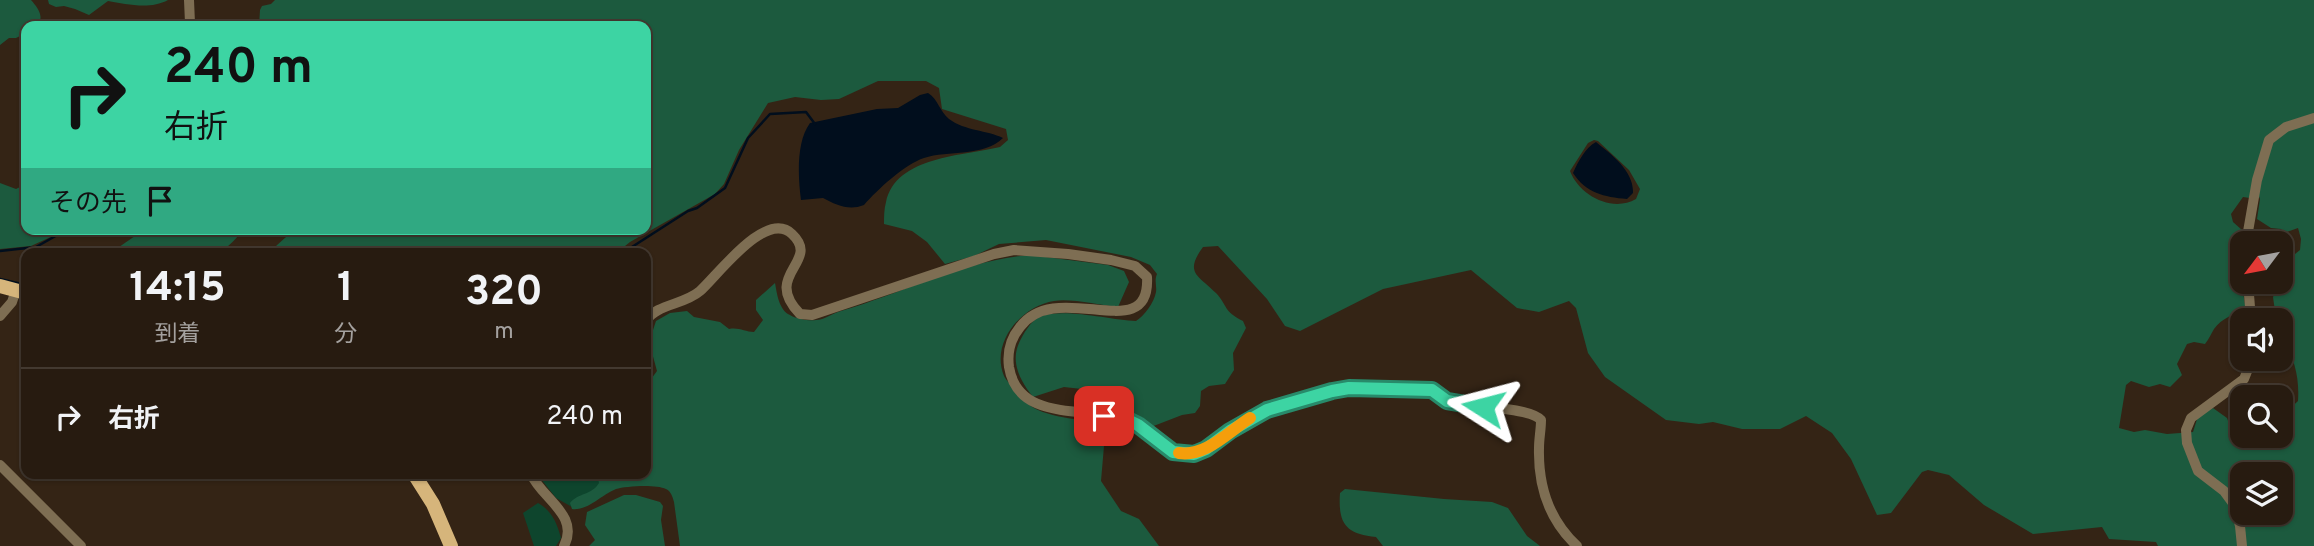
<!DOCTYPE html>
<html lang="ja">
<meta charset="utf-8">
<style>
body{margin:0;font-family:Overpass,"Noto Sans JP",sans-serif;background:#33281e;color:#f1f3f6;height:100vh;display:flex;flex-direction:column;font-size:26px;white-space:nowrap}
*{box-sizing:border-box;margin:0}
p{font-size:23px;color:#a4a19f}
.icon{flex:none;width:38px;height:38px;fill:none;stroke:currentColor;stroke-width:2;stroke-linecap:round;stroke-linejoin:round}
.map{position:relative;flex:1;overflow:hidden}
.side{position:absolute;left:21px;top:248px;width:630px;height:231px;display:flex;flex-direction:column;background:#271b10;border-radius:14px;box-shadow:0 2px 5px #0004,0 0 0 2px #433930}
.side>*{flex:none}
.hud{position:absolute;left:21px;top:21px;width:630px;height:214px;border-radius:14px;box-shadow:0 2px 5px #0004,0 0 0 2px #433930;background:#3dd4a3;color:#111;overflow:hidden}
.needle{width:46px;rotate:238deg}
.buttons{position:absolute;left:2230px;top:231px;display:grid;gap:14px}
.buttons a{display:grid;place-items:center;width:63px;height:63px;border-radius:14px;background:#271b10;box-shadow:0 2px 5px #0004,0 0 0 2px #433930;font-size:35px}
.pin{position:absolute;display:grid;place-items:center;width:60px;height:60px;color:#fff;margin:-30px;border-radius:14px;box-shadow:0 4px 10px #0006}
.me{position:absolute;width:77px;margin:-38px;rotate:279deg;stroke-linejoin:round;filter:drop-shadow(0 0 5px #0008)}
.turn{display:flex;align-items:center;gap:24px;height:147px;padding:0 28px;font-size:32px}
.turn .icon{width:91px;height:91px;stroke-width:2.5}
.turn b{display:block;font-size:49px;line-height:60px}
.then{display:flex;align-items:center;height:66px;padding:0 28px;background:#0003;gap:14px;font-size:26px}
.eta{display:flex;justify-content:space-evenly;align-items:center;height:119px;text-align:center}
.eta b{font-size:42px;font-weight:700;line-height:49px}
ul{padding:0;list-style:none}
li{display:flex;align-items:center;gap:21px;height:98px;padding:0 28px;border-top:2px solid #433930}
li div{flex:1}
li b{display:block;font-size:26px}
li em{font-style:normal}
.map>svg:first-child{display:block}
.green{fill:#0e452d}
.forest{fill:#1c5a3e;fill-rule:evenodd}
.water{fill:#010e1d}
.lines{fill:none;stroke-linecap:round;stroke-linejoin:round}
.stream{stroke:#010e1d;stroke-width:2.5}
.minor{stroke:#7e6e53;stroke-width:10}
.major{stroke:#d6b57b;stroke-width:14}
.route-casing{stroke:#288a6a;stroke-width:18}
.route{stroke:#3dd4a3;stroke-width:12}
.slow{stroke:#f59e0b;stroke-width:12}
</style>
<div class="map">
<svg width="2314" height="546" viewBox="0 0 2314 546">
<rect width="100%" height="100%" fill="#342415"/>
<path class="green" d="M537 474H611V488L572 507 556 498Z
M538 503C552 511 557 523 561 538L556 546H534L523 513Z"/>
<path class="forest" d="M0 0H31C38 8 45 17 37 26H26V33L16 38H9L0 45Z
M48 0H168C150 10 126 4 108 1L89 15 75 9 64 6 56 7 49 4Z
M275 0H2314V546H2158L2156 542 2109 539 2102 527 2033 534 1984 505 1949 475 1928 470 1922 472 1891 513 1877 515 1851 459 1832 433 1806 416 1780 429H1742L1713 422 1699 424 1666 420 1605 377 1588 353 1576 308 1569 301 1539 312 1517 308 1471 270 1383 289 1300 331 1285 326 1267 299 1218 246 1203 247C1184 273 1198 275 1216 293 1228 306 1223 311 1243 321L1246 328 1233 353 1234 370 1225 384 1209 386 1201 391 1200 406 1195 413 1182 415 1151 427 1139 418 1125 413 1102 409 1082 389 1064 387 1033 397C1021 382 1010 363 1019 343 1023 334 1031 321 1039 317 1062 307 1110 320 1136 321 1144 316 1154 303 1156 292 1157 286 1154 281 1157 274L1150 265 1131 257 1046 240 999 244 974 256 945 264 927 242 912 231 884 224C884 217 884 209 886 202 896 156 963 156 1000 147L1008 140 1006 129 942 109 939 88 926 81H878L839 99 821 100 795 97 768 103 739 150 724 184 715 194 630 242 615 254H288L286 250 279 252 276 246 286 237 288 229H364L370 234 381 229H646V26H259L260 10 262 6 271 4ZM1594 140 1598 141 1629 170 1640 189 1636 199C1612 213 1579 195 1570 171L1588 143ZM2258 194 2260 199 2257 219 2271 228 2281 229 2284 233 2298 228 2301 239 2300 250 2295 254V268L2292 273 2282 279 2273 297 2276 318 2280 320V327C2291 354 2300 371 2298 401L2280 418V436H2242V426L2239 429H2231L2227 418 2213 408 2198 416 2193 432 2167 434 2145 430 2134 432 2119 428 2126 385 2131 381 2149 387 2160 384 2170 387 2182 375 2177 364 2187 344 2194 342 2205 344C2209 339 2211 334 2214 329 2222 318 2233 315 2244 309L2245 305 2241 278 2242 230 2233 222 2231 214 2243 197 2250 198ZM2242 474H2280V513H2242Z
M0 183 16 189 26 184V229H57L55 235 31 246 0 249Z
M145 229H242C238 240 227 245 221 254H109Z
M1030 255 1108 265 1124 271 1129 282 1118 307C1100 305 1070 298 1054 301 1022 306 990 342 1004 376 1006 380 1011 385 1014 389 1021 398 1027 405 1038 410 1063 421 1095 420 1122 424L1132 427 1122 436 1104 446 1101 481 1121 511 1139 519 1159 546H680L674 502C673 498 671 491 666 489 656 484 626 486 616 489 601 495 588 511 572 509L570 503C578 493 592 495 599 483L597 474H646V386L657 371 649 342 656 321 670 313 687 311 694 317 720 322 729 329C739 327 745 332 754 332L763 320 756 310V300L775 283C777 294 779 310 790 315 796 319 809 321 816 320 824 320 833 313 841 311 903 293 964 260 1030 255Z
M1345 489 1444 499 1492 502 1508 508 1527 536 1540 546H1383L1376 537C1345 534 1338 523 1340 493Z
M624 495H636L660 502 663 506 661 520 665 546H589L595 540 585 525 587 512Z"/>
<path class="water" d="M928 93C938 99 940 112 949 119 965 131 987 130 1003 138 984 157 948 150 924 158 905 164 877 190 864 205 849 211 836 205 823 198L801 200C798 177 796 142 810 123L877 109 898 108 920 95Z
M1596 142C1612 155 1634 171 1633 193L1627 199C1604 197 1586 193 1573 173 1578 162 1585 148 1596 142Z"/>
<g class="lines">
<path class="stream" d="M0 251 36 247 68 229
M621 254 688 211 697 208 725 188 748 138 770 114 806 112 815 124
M0 279 26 285"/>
<path class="minor" d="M189 0 190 23
M2246 243 2257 180 2269 140 2286 127 2314 118
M2248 282 2251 320
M0 316 12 302 16 290
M646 321C656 304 684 305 700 291 718 275 766 209 792 234 822 262 761 274 800 314L812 315 994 254 1014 250 1068 254 1111 260 1135 266 1147 277C1151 348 1057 277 1020 327 1011 338 1007 352 1009 367 1018 423 1087 406 1125 419 1149 427 1165 459 1194 454 1208 451 1217 439 1229 431 1240 423 1253 416 1266 410 1311 391 1352 388 1400 389 1410 389 1423 387 1432 390 1436 392 1440 397 1445 399 1452 404 1462 404 1470 405 1486 407 1532 409 1541 420 1541 430 1539 438 1539 448 1538 486 1548 519 1577 546
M0 465 81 546
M531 474C542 499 580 515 564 546
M2242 546 2240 526 2235 506 2224 491 2198 471 2187 443 2186 430 2191 418 2244 379 2252 359"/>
<path class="major" d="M0 286 26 293
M414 474 433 504 451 546"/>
</g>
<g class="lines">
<g class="route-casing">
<path id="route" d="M1104 416 1126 419 1138 425 1173 452 1194 454 1206 449 1230 431 1267 410 1332 391 1349 388 1432 390 1447 401 1483 407"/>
</g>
<use href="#route" class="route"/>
<path class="slow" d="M1179 453C1206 457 1228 432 1250 418"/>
</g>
</svg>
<div class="buttons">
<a><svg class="needle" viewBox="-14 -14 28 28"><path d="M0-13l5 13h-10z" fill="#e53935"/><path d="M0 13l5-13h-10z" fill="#a4a19f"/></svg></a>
<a><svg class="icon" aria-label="sound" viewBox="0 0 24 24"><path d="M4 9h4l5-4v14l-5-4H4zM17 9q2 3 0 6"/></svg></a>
<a><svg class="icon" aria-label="search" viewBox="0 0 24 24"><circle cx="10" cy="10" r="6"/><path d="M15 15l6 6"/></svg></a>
<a><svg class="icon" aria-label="layers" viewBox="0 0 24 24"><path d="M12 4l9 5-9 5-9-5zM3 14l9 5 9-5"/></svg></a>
</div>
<div class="pin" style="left:1104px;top:416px;background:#d93025"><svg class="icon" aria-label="arrive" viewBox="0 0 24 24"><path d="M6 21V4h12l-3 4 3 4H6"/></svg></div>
<svg class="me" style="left:1483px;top:407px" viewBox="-20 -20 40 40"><path d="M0-17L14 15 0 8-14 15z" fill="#3dd4a3" stroke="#fff" stroke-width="4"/></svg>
<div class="hud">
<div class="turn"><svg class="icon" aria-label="right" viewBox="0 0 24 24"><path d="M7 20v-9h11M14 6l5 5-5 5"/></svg><div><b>240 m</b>右折</div></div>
<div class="then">その先<svg class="icon" aria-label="arrive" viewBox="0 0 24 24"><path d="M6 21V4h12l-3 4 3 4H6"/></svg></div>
</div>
<section class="side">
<div class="eta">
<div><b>14:15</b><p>到着</p></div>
<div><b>1</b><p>分</p></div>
<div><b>320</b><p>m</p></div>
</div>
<ul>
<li><svg class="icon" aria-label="right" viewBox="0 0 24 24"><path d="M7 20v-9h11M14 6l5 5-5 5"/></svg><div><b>右折</b></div><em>240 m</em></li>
</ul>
</section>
</div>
